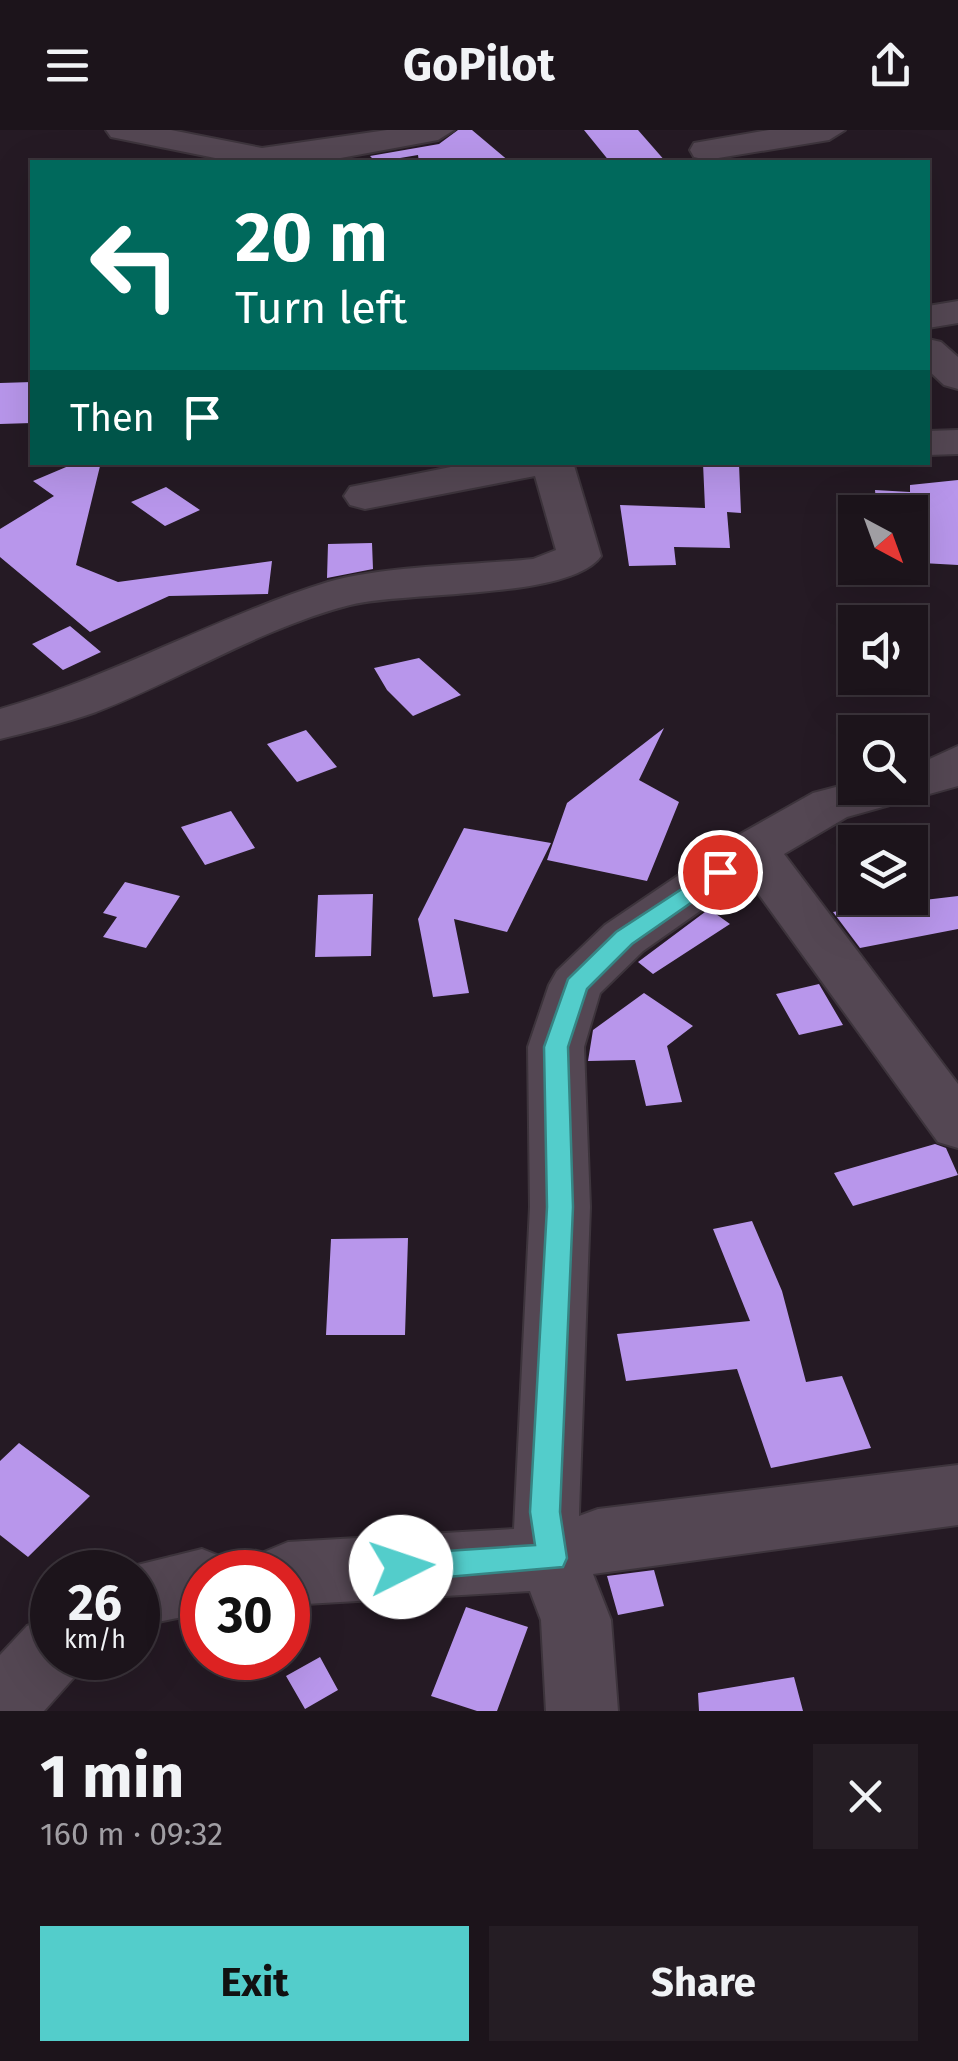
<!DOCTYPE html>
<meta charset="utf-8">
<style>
body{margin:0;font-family:"Fira Sans",sans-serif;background:#251d24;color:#f1f3f6;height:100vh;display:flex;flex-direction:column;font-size:38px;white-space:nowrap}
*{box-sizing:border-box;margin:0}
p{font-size:32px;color:#a09ea3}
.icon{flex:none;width:55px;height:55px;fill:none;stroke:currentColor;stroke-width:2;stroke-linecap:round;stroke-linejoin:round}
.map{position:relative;height:1581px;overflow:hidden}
.sheet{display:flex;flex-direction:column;background:#1c141b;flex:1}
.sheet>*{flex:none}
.guide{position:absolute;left:30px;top:30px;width:900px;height:305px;border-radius:0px;box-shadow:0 10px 40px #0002,0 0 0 2px #3a333a;background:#00695c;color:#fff;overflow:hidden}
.needle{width:65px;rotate:139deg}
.fabs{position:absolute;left:838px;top:365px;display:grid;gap:20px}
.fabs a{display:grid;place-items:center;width:90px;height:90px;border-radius:0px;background:#1c141b;box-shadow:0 10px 40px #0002,0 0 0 2px #3a333a;font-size:50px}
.speed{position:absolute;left:30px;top:1420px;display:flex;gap:20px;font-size:50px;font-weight:700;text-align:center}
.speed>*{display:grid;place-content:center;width:130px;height:130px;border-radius:50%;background:#1c141b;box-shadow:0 10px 40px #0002,0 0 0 2px #3a333a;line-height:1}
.speed small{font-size:25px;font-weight:400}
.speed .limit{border:15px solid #d22;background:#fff;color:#111}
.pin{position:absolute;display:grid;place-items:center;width:85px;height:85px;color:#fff;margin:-42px;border:5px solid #fff;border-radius:50%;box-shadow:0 2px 10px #0007}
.me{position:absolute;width:110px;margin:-55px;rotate:86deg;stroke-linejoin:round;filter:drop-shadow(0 0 8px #0008)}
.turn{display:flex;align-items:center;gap:35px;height:210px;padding:0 40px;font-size:45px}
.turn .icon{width:130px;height:130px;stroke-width:2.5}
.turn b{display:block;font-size:70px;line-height:85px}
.then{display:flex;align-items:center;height:95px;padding:0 40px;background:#0003;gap:20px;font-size:38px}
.round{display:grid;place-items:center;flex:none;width:105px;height:105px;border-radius:0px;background:#251d24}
.head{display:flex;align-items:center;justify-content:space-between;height:170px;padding:0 40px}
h1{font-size:60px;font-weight:700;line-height:75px}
.action{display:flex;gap:20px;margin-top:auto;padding:20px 40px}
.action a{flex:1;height:115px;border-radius:0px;background:#53cdcb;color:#111;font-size:40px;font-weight:700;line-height:115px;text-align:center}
.action a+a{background:#251d24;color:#f1f3f6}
header{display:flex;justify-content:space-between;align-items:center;height:130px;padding:0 40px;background:#1c141b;font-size:45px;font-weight:700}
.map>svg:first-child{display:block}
.building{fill:#b896eb}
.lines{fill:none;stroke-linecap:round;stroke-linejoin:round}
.minor-casing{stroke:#3d343c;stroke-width:4}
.minor{fill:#544753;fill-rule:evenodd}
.route{fill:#53cdcb;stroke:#368584;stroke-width:2.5}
</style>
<header><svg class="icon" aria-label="menu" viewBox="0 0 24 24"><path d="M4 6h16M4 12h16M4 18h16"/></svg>GoPilot<svg class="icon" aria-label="share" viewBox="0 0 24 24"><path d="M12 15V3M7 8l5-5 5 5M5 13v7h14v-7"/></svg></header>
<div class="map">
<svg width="958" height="1581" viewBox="0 0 958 1581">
<rect width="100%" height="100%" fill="#251a24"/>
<path class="building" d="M458 0H472L510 32H419L418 25 376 32 370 26 439 14Z
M584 0H638L666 32H610Z
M32 252V293L0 294V253Z
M78 332H101L76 435 118 452 272 431 268 464 169 466 90 502 0 427V399L54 366 33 351Z
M703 333 739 334 741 383 727 382 730 418 674 417 676 435 629 436 620 375 705 378Z
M958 350V435L922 433 920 414 910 419V382H877L875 360 910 362V355Z
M166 357 200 380 165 396 131 372Z
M372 413 373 439 327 448 328 414Z
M70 496 101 522 63 540 32 514Z
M419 528 461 565 413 586 387 560 374 538Z
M664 598 639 650 679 672 647 751 547 730 567 673Z
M306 600 337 637 297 652 267 614Z
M231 681 255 718 205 735 181 697Z
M464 698 551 713 507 802 454 789 469 863 433 867 418 789Z
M855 750V768H910V760L916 771 958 766V799L860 818 833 782 855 778 843 752Z
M125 752 180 766 146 818 103 807 117 787 103 783Z
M373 764 371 826 315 827 318 765Z
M709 779 730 794 653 844 638 832Z
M819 854 843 895 799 905 776 864Z
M644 863 693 896 667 916 682 972 646 976 635 930 588 931 593 900Z
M935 1014 946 1018 958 1045 853 1076 834 1043Z
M752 1091 782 1161 806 1252 842 1246 871 1318 771 1338 737 1239 626 1251 617 1204 750 1191 713 1099Z
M408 1108 405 1205H326L331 1109Z
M19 1313 90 1366 28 1427 0 1405V1331Z
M654 1440 664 1476 618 1485 607 1446Z
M466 1477 528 1497 497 1581H477L431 1566Z
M320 1527 338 1560 305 1579 286 1546Z
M794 1547 803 1581H699L698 1563Z"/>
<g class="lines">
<g class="minor-casing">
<path id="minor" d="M106 0H171L262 18 387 0H454L438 10 319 32H235L111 7Z
M769 0H845L829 10 706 30 694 27 690 20 694 13Z
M958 171V193L928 198V176Z
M928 209 941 212 958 227V259L944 255 928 240Z
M958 300V324L928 325V301Z
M476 332H573L601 426C570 470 404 461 350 475 261 498 181 549 96 582 65 593 32 601 0 609V579C113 547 216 487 328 452 382 436 474 435 533 429L556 420 535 346 365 379 350 375 344 366 350 357Z
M958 616V656L847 687 784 724 958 954V1018L938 1012 747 748 643 821 600 863 584 917 590 1077 579 1382V1386L598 1379 958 1335V1395L593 1444 611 1490 618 1581H546L541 1490 530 1461 288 1475V1442H254L264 1422 288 1412 514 1399 530 1077 528 917 549 855 557 841 605 795 735 707 813 663 855 652V658H910V638Z
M202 1419 227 1429 233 1442H202V1483L138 1496V1442L113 1441Z
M52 1487V1528H84L77 1544 44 1581H0V1525L27 1496Z"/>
</g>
<use href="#minor" class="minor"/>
</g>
<path class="route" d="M720 734 732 742 728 747 632 814 587 859 568 917 573 1077 560 1382 567 1428 563 1437 401 1451 390 1447 386 1437 390 1428 401 1424 535 1415 530 1382 547 1077 544 917 568 849 616 802Z"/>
</svg>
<div class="fabs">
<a><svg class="needle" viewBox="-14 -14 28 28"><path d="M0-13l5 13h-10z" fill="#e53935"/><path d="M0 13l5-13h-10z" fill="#a09ea3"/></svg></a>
<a><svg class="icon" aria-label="sound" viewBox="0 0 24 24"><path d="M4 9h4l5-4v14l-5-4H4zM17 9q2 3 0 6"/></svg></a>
<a><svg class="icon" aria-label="search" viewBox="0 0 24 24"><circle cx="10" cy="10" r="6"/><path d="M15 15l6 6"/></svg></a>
<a><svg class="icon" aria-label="layers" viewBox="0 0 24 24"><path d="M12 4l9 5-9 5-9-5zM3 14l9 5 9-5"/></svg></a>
</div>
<div class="speed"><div>26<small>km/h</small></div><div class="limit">30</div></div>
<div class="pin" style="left:720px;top:742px;background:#d93025"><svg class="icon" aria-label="arrive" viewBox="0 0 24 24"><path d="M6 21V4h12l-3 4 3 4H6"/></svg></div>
<svg class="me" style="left:401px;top:1437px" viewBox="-20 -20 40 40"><circle r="19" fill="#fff"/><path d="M0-13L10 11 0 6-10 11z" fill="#53cdcb"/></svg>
<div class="guide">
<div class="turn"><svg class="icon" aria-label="left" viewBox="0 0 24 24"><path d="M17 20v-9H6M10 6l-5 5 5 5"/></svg><div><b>20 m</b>Turn left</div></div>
<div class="then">Then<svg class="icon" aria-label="arrive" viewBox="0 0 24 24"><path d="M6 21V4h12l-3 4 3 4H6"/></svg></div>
</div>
</div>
<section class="sheet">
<div class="head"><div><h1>1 min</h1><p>160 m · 09:32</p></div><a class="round"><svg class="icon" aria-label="close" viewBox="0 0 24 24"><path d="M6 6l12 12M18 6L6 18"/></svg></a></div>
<div class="action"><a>Exit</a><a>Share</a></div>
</section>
